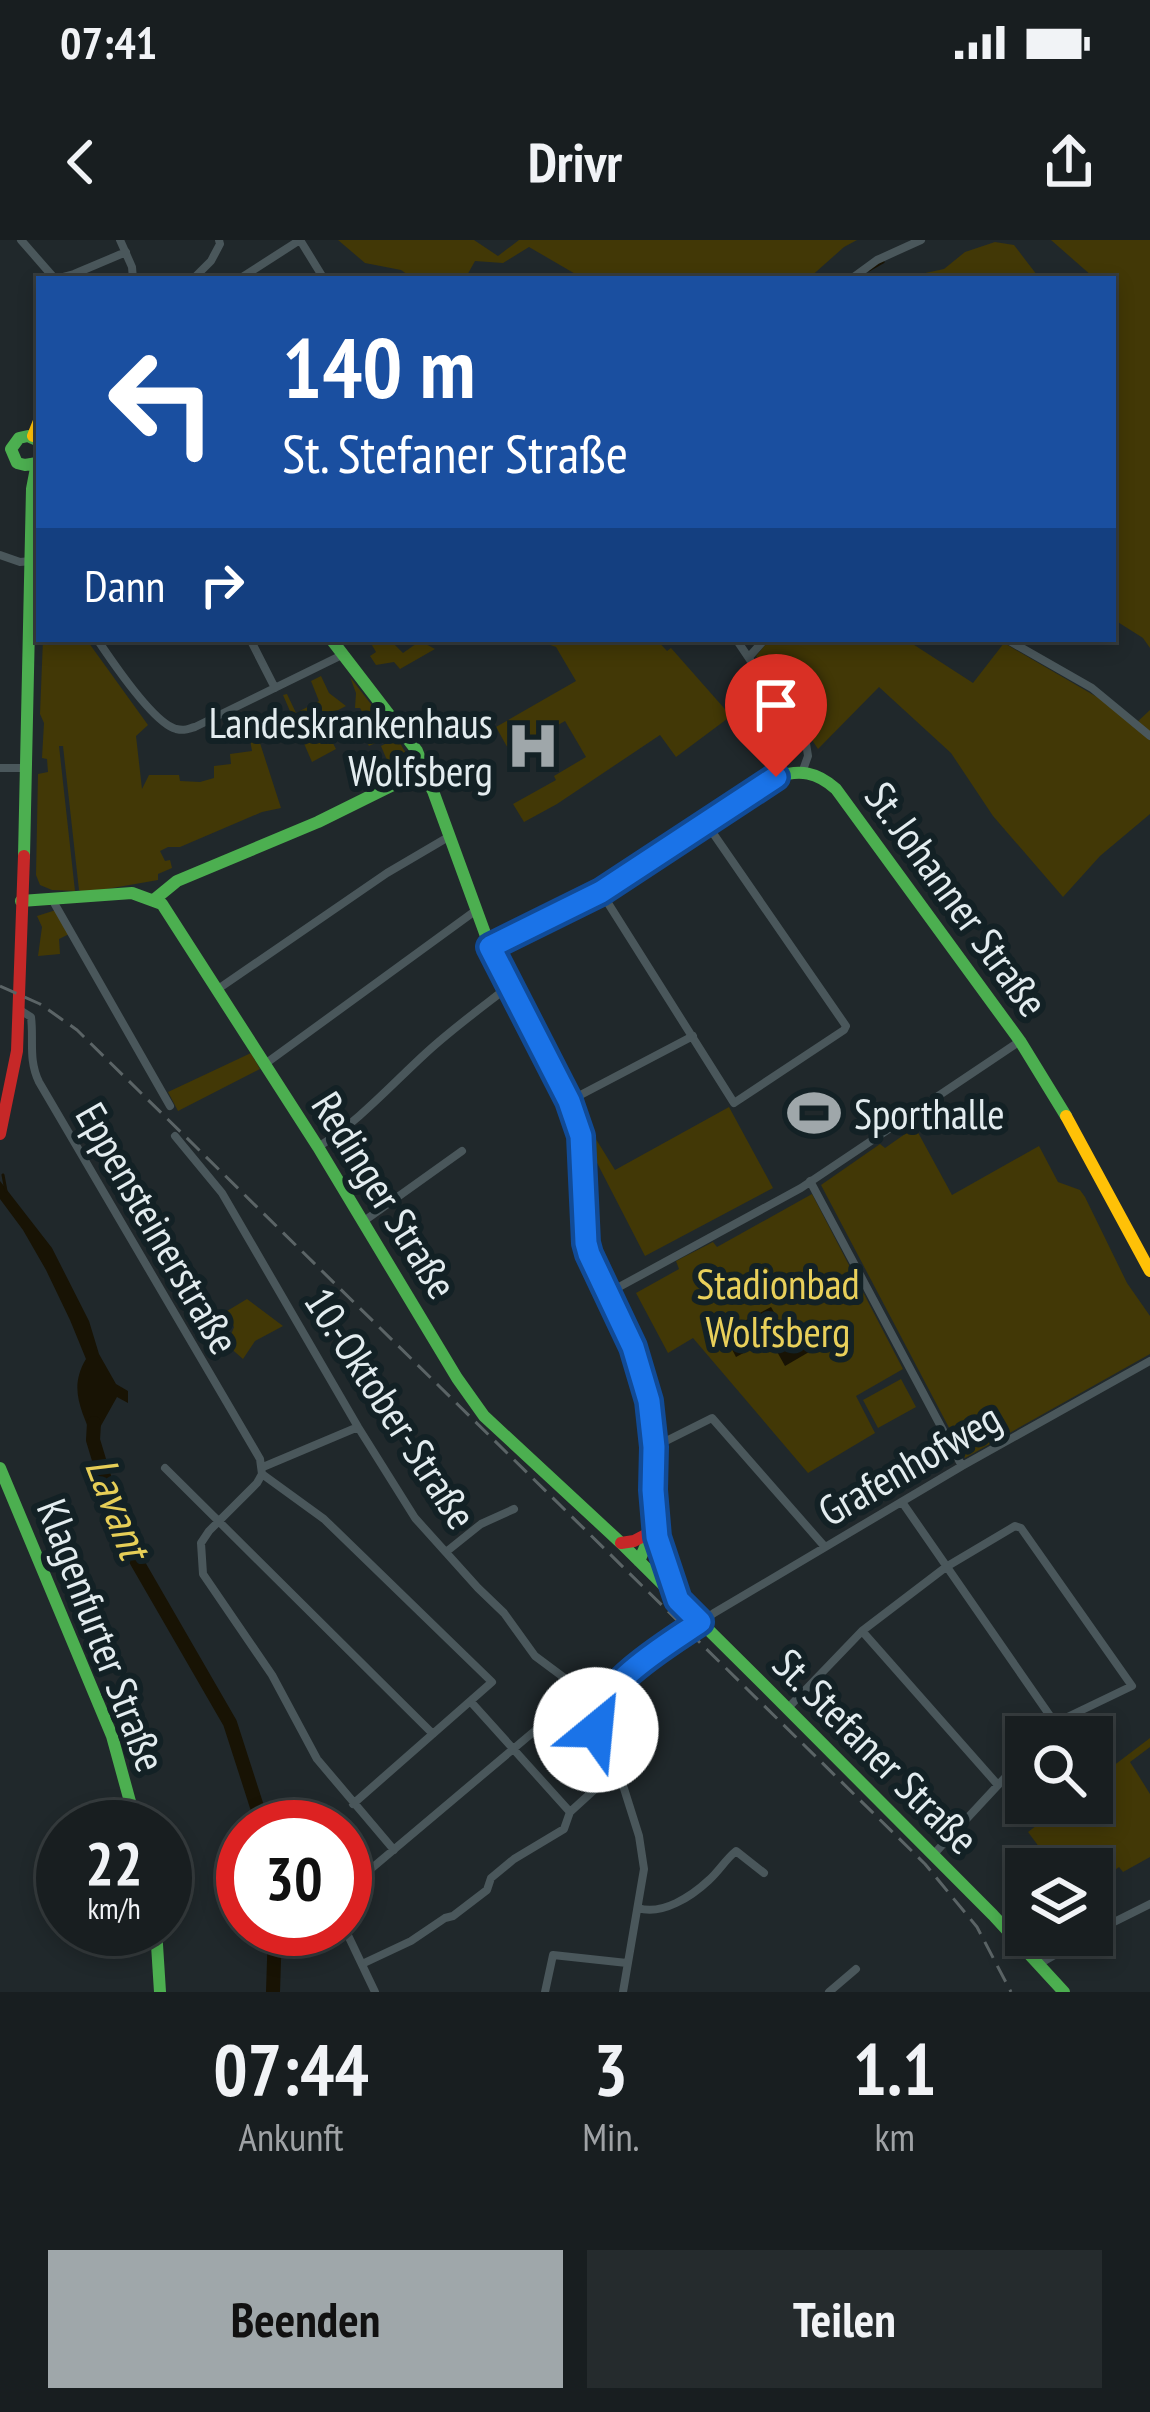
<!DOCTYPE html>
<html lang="de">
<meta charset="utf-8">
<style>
body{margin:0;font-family:"PT Sans Narrow",sans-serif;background:#252b2d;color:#f1f3f6;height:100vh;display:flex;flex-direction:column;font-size:45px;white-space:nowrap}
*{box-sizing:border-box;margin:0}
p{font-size:39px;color:#9fa2a5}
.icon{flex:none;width:66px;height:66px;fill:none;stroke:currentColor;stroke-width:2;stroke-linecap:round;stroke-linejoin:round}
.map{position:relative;height:1752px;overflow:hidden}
.details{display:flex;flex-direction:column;background:#181e20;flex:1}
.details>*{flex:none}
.top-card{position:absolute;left:36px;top:36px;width:1080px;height:366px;border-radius:0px;box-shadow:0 6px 18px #0003,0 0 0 3px #363c3e;background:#1a4fa0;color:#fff;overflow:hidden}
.fabs{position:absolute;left:1005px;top:1476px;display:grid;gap:24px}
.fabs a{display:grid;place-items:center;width:108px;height:108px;border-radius:0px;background:#181e20;box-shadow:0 6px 18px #0003,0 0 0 3px #363c3e;font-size:60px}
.speed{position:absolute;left:36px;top:1560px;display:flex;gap:24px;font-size:60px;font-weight:700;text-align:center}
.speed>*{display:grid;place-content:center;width:156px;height:156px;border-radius:50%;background:#181e20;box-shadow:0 6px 18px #0003,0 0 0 3px #363c3e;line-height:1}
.speed small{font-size:30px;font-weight:400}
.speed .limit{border:18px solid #d22;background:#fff;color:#111}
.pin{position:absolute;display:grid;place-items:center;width:102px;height:102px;color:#fff;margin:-123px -51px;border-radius:50% 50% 50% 0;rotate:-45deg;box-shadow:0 0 12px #0007}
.pin .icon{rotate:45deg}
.me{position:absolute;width:132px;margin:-66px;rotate:28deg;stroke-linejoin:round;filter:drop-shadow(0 0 9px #0008)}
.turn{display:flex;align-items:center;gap:42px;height:252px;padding:0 48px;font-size:54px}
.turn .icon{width:156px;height:156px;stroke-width:2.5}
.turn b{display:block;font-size:84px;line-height:102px}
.then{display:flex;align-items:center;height:114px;padding:0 48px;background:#0003;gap:24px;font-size:45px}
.eta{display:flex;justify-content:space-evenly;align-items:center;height:204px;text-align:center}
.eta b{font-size:72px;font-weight:700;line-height:84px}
.cta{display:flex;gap:24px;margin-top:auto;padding:24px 48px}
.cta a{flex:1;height:138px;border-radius:0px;background:#9fa7aa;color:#111;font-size:48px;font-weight:700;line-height:138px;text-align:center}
.cta a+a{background:#252b2d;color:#f1f3f6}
.status{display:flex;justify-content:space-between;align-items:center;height:84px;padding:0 60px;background:#181e20;direction:ltr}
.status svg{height:33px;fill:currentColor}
header{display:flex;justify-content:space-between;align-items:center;height:156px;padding:0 48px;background:#181e20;font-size:54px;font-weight:700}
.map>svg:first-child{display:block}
.green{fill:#423806}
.water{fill:#181304}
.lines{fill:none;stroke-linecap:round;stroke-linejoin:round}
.stream{stroke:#181304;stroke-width:3}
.river{stroke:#181304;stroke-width:14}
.street{stroke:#4a575b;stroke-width:8}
.fast{stroke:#4caf50;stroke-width:12}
.slow{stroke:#ffc107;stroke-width:12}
.jam{stroke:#c62828;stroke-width:12}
.rail{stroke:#5b6466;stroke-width:3;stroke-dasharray:18 9;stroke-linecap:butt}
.route-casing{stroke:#114b97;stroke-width:30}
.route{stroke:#1a73e8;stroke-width:21}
.labels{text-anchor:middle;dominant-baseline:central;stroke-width:12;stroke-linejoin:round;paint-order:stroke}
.poi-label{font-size:42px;fill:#e3ecef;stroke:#132125;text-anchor:end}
.street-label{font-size:42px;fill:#e3ecef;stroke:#132125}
.park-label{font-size:42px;fill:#e9d05a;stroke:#132125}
.water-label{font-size:45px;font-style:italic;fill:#e6ce57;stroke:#132125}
</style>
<div class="status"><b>07:41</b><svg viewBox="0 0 49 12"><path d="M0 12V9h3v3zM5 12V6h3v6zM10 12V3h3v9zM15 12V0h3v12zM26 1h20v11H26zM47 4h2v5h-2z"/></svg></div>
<header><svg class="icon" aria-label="back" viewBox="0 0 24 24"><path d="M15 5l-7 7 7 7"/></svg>Drivr<svg class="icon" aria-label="share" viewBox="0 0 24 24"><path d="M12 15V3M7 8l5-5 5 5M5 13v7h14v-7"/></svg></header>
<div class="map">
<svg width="1150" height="1752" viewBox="0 0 1150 1752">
<rect width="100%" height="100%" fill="#20282b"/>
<path class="green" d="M338 0H474L498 16 519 0H857L844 7 808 39H584L529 7 503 23 475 21 465 39H414L401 30 365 23Z
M1051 0H1150V408L1143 398 1113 379V39H1091L1092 36Z
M995 2 1014 5 1040 39H897L944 29 965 12Z
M43 399H86L148 485 136 496 142 549 149 535H179L180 541 200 542 214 538V526L231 524 230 514 252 511 249 494 255 493 253 479 257 472 265 496 259 500 281 568 262 572 180 607H168L160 611 165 621 170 620 172 628 158 634V640L84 653 79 650 63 506H59L75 651 52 650 40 645 36 635 38 534 48 532 47 519 42 518 44 483 40 474Z
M389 399 403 413 420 401 435 409 400 429 394 422 376 425 370 416 376 412 369 400Z
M533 399H611L615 404 621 399H656L667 411 671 408 731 476 676 517 660 495 557 564 524 582 513 564 556 540 554 536 586 517 565 481 510 512 496 487 576 441 556 407Z
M770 399H905L973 443 1004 403 1109 464 1135 484 1150 470V574L1100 616 1063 657 993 576 951 513 879 447 818 509 756 416Z
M321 436 329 453 346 466 311 484 318 489 324 486 336 509 312 522 283 455 287 454 296 473 319 461 311 441Z
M350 437 394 494 369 506 366 500 370 497 368 491 371 488 360 468H355L356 453Z
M397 498 413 525 411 530 395 539 381 506Z
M56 670 69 694 59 699 60 714 38 716 42 687 37 676Z
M251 813 260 829 178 871 168 852Z
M729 867 773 948 645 1016 594 917 591 891 615 930Z
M915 887 952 955 1039 906 1058 942 1080 950 1085 957 1127 1043 1150 1076V1114L965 1218 821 945 880 904 885 908Z
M812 954 903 1129 856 1156 875 1193 808 1233 693 1098 668 1113 636 1053 679 1029 676 1021 713 1002 717 1007Z
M247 1059 283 1086 255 1101 243 1119 227 1105 234 1087 227 1071Z
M901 1139 916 1167 878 1188 863 1160Z
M1150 1498V1507L1130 1522 1150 1554V1617L1123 1632 1119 1627 1094 1646 1092 1629H1077L1058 1611 1048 1619 1028 1592 1066 1563H1092V1542Z"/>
<path class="water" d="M0 941 52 1008 89 1081 99 1114 116 1144 128 1151V1163L117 1157 93 1200C82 1170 68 1149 86 1119L70 1080 46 1030 23 990 0 959Z
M771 1067 782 1086 751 1103 753 1108 736 1117 723 1092Z
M809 1083 821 1105 785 1126 775 1108 797 1095 796 1090Z"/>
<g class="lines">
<path class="stream" d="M869 30 883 22
M3 935 6 951"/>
<path class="river" d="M94 1183 93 1200 122 1296 230 1483 258 1570 260 1587
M273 1752 275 1689"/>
<path class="street" d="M21 0 55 39 74 34 126 12
M120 0 132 27 133 39
M193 39 211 21 220 4 219 0
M239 39 300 0 324 39
M851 39 877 20 921 0
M0 315 20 322 31 321
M97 399C111 420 153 483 176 489 185 491 187 489 195 487L342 415
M250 399 275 448
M736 399 806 503 808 516 803 530
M1006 399 1092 448 1150 496
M749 417 765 399
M0 528H26
M601 652 734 863 844 790 846 786 706 583
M53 661 170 866
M218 749 387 633 450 596
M20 770 31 777C34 800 28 819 39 842L260 1219 262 1234
M265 824 475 671
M569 861 693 796
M175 896 222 953 358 1187 415 1278 478 1348 504 1373 535 1416 582 1451
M318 907C358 882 391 845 426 813 452 789 481 768 508 747
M810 941 962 1226
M364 981 462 911
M608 1053 801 948 1020 801
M654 1207 712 1178 825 1307
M263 1227 358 1187
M165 1228 433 1494
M262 1234 324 1279 492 1442 353 1564
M262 1234 257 1243 209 1291 201 1303 203 1334 272 1435 317 1519 394 1610
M902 1262 1055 1483
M446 1312 481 1284 514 1269
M862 1391 998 1545
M471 1462 570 1572
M787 1469 862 1391 946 1327 1015 1286 1021 1288 1132 1446 1055 1483 1042 1497
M933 1615 1026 1515
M345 1656 372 1628 582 1451 602 1466
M638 1668C662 1676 692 1656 709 1640 719 1631 726 1619 736 1611L764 1633
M345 1689 375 1752
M1092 1693 1150 1664
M362 1724 411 1701 445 1678 453 1676 487 1650 491 1638 514 1619 564 1589 570 1572 616 1530
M1039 1724 1089 1695
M545 1752 553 1715 627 1723
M623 1752 644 1629 639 1596 621 1539 595 1487 597 1475 618 1443 714 1373 962 1226 1150 1121
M829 1752 856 1729"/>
<path class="fast" d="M37 223 25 225 17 223 11 209 19 198 28 196 39 201
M331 399 417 511C423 525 425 537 433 551L490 707 578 883 582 907 586 1003 633 1107 648 1161 654 1207 653 1250 657 1297 676 1355
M24 616 32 249 37 223
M155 659 177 641 318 582 409 537 423 534
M21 661 132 653 162 664 318 907 457 1138 484 1176 621 1303 765 1446 993 1675 1064 1752
M490 707 601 652 776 537C800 529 817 532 836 549L1020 801 1066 876
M0 1228 112 1496 137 1587
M639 1321 654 1287
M156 1689 160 1752"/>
<path class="slow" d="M33 196 39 181
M1066 876 1150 1031"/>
<path class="jam" d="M0 894 17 811 24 616
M621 1303 634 1301 653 1291"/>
<path class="rail" d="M0 746 40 764 77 790 925 1624 977 1687 1011 1752"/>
</g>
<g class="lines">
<g class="route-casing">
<path id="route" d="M596 1490C594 1446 667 1405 700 1382L678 1360 657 1297 653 1250 654 1207 649 1161 633 1107 589 1014 586 1003 581 896 569 861 490 707 601 652 776 537"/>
</g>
<use href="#route" class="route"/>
</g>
<defs>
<g id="hospital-bare" transform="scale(4.14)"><path d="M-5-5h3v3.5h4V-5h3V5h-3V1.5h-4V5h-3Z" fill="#9fa7aa" stroke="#132125" stroke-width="2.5" paint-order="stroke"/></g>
<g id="stadium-bare" transform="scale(4.14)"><path d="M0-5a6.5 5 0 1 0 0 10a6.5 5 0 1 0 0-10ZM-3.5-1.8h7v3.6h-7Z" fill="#9fa7aa" stroke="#132125" stroke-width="2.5" paint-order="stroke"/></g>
</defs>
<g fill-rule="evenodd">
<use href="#hospital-bare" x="533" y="506"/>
<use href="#stadium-bare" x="814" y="873"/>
</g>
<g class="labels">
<g class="poi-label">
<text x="493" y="482">Landeskrankenhaus<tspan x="493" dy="48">Wolfsberg</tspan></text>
<text x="854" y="873" text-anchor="start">Sporthalle</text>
</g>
<g class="street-label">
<text transform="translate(957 659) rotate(54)">St. Johanner Straße</text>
<text transform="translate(385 955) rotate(58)">Redinger Straße</text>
<text transform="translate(158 988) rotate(60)">Eppensteinerstraße</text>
<text transform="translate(391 1168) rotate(57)">10.-Oktober-Straße</text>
<text transform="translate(909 1224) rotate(-30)">Grafenhofweg</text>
<text transform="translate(102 1395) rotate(69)">Klagenfurter Straße</text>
<text transform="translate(876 1511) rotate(45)">St. Stefaner Straße</text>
</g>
<g class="park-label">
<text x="778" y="1043">Stadionbad<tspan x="778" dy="48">Wolfsberg</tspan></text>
</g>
<g class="water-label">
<text transform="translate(119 1267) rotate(69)">Lavant</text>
</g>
</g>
</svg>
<div class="fabs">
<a><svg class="icon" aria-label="search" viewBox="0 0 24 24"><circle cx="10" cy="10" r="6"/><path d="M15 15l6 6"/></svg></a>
<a><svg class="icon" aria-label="layers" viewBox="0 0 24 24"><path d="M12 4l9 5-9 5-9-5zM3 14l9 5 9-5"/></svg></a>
</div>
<div class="speed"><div>22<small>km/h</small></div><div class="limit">30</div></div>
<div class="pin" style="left:776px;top:537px;background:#d93025"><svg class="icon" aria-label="arrive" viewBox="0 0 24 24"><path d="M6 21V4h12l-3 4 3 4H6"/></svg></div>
<svg class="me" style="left:596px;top:1490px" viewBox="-20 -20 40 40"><circle r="19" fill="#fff"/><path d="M0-13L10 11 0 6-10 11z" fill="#1a73e8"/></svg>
<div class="top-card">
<div class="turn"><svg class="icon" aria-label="left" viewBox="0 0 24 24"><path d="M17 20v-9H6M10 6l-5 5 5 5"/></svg><div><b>140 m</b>St. Stefaner Straße</div></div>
<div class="then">Dann<svg class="icon" aria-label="right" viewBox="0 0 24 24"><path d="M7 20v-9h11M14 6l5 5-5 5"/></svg></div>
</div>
</div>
<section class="details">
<div class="eta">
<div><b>07:44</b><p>Ankunft</p></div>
<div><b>3</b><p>Min.</p></div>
<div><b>1.1</b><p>km</p></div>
</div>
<div class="cta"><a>Beenden</a><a>Teilen</a></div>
</section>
